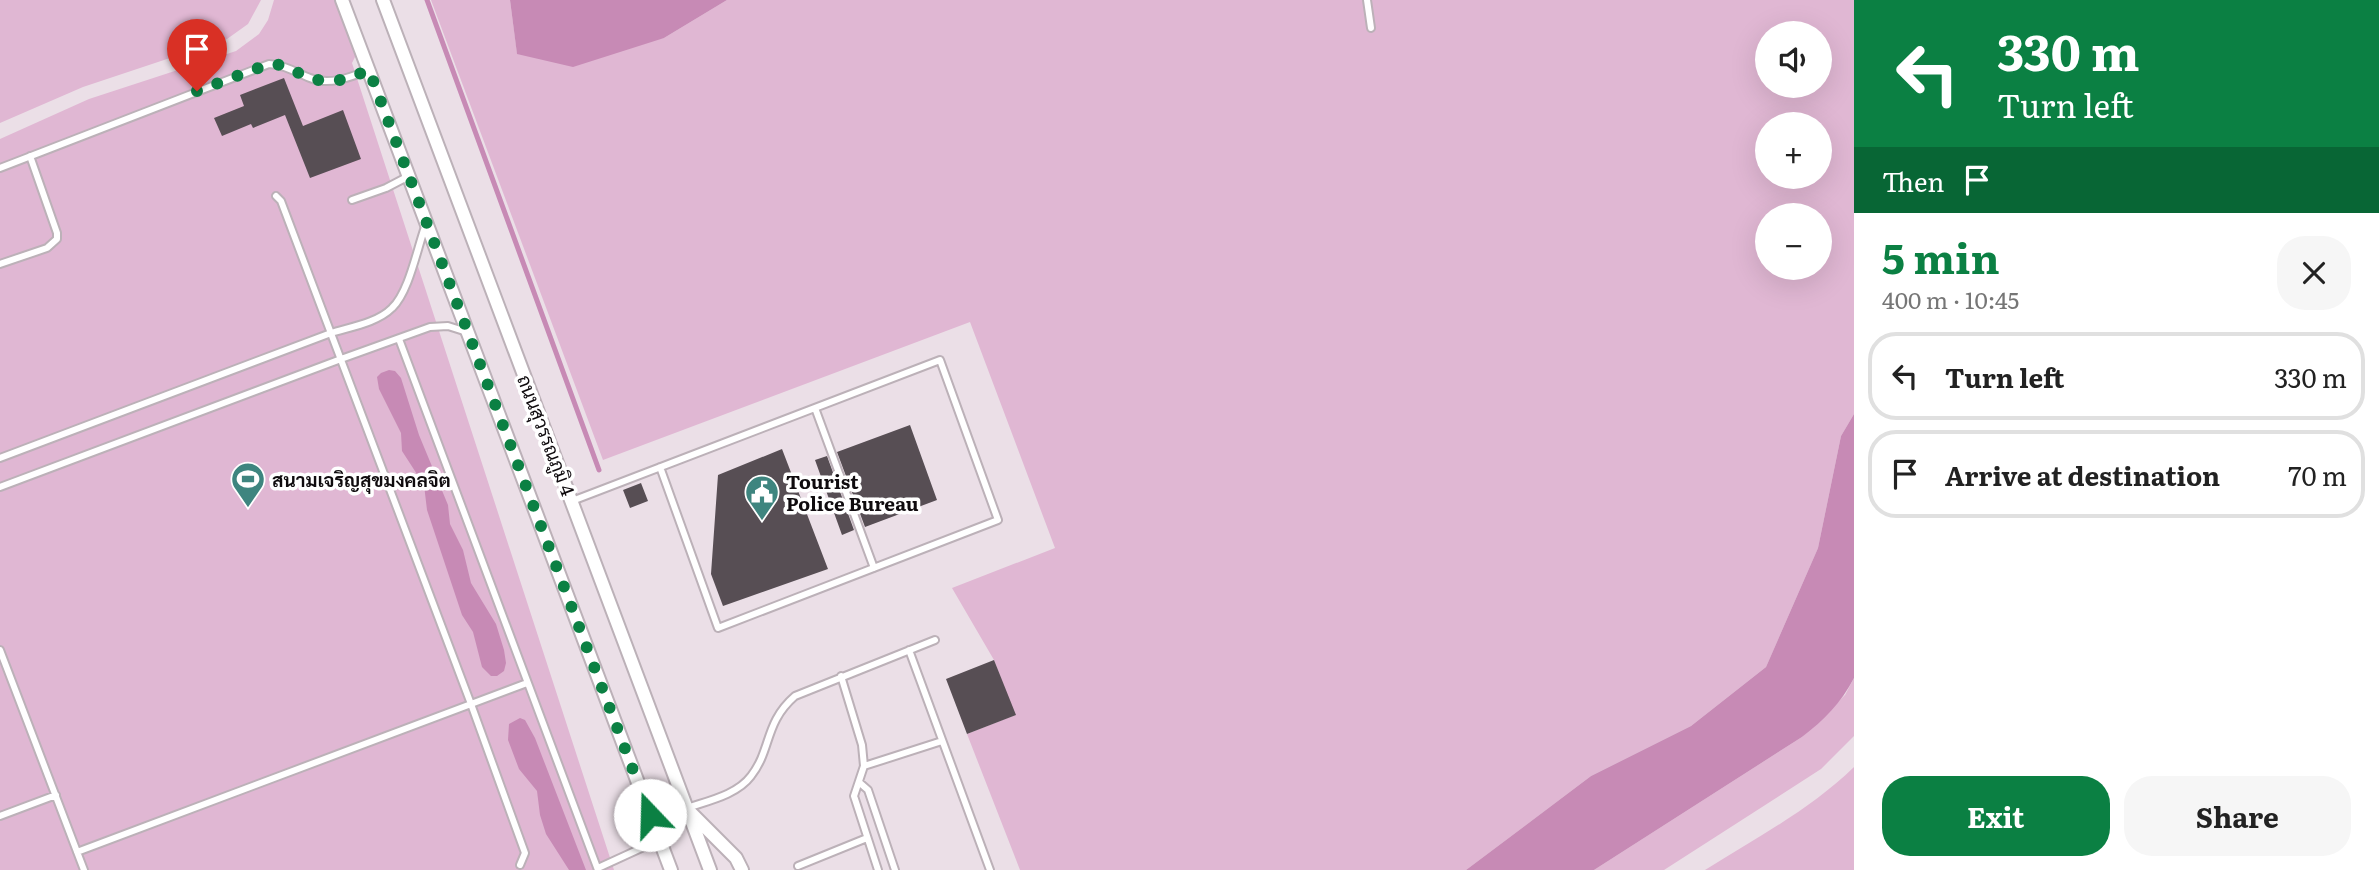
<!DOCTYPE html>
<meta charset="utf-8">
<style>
body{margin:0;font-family:Literata,Sarabun,serif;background:#f6f6f6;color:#222;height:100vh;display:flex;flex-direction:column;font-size:26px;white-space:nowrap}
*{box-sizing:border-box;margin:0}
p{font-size:23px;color:#767676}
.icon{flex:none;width:38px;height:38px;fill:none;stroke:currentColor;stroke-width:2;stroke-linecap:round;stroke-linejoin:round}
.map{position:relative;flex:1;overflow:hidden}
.side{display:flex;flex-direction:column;background:#fff;width:525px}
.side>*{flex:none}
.top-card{background:#0b8043;color:#fff;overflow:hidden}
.tools{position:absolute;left:1755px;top:21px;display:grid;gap:14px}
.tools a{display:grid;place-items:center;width:77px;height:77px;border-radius:50%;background:#fff;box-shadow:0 7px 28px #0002;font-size:35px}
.pin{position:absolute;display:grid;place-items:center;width:60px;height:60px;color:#fff;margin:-72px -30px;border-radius:50% 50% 50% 0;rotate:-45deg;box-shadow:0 0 7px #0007}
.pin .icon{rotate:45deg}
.me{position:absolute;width:77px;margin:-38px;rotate:339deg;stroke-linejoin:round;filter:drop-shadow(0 0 5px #0008)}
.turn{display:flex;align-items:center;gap:24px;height:147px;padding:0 28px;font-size:32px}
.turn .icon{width:91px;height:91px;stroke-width:2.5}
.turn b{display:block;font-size:49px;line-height:60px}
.then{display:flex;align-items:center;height:66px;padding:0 28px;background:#0003;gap:14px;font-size:26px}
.round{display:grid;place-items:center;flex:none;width:74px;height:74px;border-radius:28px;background:#f6f6f6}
.head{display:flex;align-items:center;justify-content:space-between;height:119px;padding:0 28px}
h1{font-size:42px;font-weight:700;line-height:52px;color:#0b8043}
.button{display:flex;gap:14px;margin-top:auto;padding:14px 28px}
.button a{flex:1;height:80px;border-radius:28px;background:#0b8043;color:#fff;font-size:28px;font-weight:700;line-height:80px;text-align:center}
.button a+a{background:#f6f6f6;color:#222}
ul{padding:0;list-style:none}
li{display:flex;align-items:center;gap:21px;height:88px;margin:0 14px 10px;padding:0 14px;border:4px solid #e0e0e0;border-radius:28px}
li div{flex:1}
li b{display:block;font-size:26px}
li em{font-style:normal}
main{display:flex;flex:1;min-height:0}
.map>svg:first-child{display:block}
.green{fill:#e0b7d3;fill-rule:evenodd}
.water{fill:#c78ab5}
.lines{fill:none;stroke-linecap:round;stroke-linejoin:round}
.stream{stroke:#c78ab5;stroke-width:5}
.building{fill:#574e54}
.service-casing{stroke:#bcb1b8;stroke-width:10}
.minor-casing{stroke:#bcb1b8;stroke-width:16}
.service{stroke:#fff;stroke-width:6}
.minor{stroke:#fff;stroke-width:12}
.route{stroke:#0b8043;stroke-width:12;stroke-dasharray:0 21.6}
.labels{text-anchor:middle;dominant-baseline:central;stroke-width:7;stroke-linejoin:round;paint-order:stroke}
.street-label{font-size:19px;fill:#0f0b0e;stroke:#fff}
.poi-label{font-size:19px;font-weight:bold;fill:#0f0b0e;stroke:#fff;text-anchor:start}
</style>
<main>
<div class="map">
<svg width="1854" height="870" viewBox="0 0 1854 870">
<rect width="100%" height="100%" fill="#ebdfe7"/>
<path class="green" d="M0 0H261L248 24 227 39 83 87 0 123Z
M274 0H338L358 51 352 63 614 870H0V139L89 99 236 51 259 34 268 20Z
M431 0H510L517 53 664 38 727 0H1854V414L1841 436 1818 548 1766 667 1691 726 1591 776 1466 870H1020L967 734 1015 715 994 660 952 588 1055 548 970 322 603 460ZM1768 33H1820V86H1768ZM1768 124H1820V177H1768ZM1768 215H1820V268H1768Z
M1854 678V736L1821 769 1664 870H1594L1802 737 1845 695Z
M1854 767V870H1705C1756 838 1811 809 1854 767Z"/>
<path class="water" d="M510 0H727L664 38 573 67 517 54Z
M389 370 395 371 401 378 419 435 448 505 450 524 463 550 471 583 496 624 504 650 506 663 504 671 497 676H491L482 667 473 632 462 615 427 510 424 485 402 451 401 433 379 389 377 377 381 373Z
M1854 414V678C1841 703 1824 720 1802 737L1594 870H1466L1591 776 1691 726 1766 667 1818 548 1841 436Z
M520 718 525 720 535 738 586 870H569L546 834 540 815 537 791 519 769 508 740 509 724Z"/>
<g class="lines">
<path class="stream" d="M427 0 599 470"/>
</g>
<path class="building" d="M284 78 303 126 343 110 361 159 310 178 285 115 253 128 251 124 222 136 214 118 244 106 240 95Z
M910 425 937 500 865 527 837 452Z
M782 449 828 569 723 606 711 574 718 475Z
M827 456 854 530 842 535 815 460Z
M641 483 648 501 630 508 623 490Z
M994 660 1016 715 967 734 946 679Z"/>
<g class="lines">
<g class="service-casing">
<path id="service" d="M1367 0 1371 28
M0 168 269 64C285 65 295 72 310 78 329 86 351 77 369 70
M276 196 281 201 471 704 525 853 520 865
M352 200 386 188 409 176
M0 264 47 248 57 239V233L30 156
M399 339 598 870
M815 408 874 568
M0 458 331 333C350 327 377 323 392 308 409 292 417 249 425 227
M0 487 341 359 430 327 448 326 467 332
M572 501 940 360 998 520 718 628 660 467
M0 650 84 870
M909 650 990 870
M841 676 862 745 864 766 854 796 878 870
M864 766 942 741
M860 783 868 790 895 870
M687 808C707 801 737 795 751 776 772 749 764 723 795 696L935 640
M0 816 56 795
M77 852 527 683
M798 866 867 838
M598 868 659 840"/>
</g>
<g class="minor-casing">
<path id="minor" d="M342 0 671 870
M383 0 710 870
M691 813 736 858 742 870"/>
</g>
<use href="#service" class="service"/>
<use href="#minor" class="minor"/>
</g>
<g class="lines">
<path class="route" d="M197 91 269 64 282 65 313 80H344L369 70 650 815"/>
</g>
<defs>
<g id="stadium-pin" transform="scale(1.75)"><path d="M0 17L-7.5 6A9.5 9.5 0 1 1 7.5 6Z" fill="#3e857f" stroke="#fff"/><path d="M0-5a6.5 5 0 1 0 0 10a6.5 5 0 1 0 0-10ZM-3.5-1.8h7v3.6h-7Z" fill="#fff"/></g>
<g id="civic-pin" transform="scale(1.75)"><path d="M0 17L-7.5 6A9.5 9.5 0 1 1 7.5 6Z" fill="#3e857f" stroke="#fff"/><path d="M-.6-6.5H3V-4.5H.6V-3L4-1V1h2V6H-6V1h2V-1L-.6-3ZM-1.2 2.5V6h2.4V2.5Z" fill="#fff"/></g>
</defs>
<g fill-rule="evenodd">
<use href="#stadium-pin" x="248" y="479"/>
<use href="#civic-pin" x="762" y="492"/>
</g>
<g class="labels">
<g class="street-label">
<text transform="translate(547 435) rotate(69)">ถนนสุวรรณภูมิ 4</text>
</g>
<g class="poi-label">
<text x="272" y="479">สนามเจริญสุขมงคลจิต</text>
<text x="786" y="481">Tourist<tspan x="786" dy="22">Police Bureau</tspan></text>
</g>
</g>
</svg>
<div class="tools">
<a><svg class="icon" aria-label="sound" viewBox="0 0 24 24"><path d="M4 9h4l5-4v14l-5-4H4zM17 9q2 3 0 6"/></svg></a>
<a>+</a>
<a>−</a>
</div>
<div class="pin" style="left:197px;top:91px;background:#d93025"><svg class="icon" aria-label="arrive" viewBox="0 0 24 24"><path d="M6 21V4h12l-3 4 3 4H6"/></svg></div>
<svg class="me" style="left:650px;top:815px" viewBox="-20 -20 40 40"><circle r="19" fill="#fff"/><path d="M0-13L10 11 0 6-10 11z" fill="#0b8043"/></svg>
</div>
<section class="side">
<div class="top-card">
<div class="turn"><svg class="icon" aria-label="left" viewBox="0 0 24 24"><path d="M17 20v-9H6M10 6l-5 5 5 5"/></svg><div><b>330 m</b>Turn left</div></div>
<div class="then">Then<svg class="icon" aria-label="arrive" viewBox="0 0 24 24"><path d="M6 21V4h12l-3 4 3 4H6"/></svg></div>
</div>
<div class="head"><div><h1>5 min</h1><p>400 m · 10:45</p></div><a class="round"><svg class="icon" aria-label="close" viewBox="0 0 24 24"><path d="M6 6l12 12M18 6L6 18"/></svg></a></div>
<ul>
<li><svg class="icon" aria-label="left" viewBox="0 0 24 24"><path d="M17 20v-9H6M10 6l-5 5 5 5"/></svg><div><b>Turn left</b></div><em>330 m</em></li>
<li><svg class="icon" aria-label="arrive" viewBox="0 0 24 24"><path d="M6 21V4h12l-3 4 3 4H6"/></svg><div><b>Arrive at destination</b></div><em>70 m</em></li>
</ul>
<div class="button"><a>Exit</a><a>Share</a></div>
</section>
</main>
